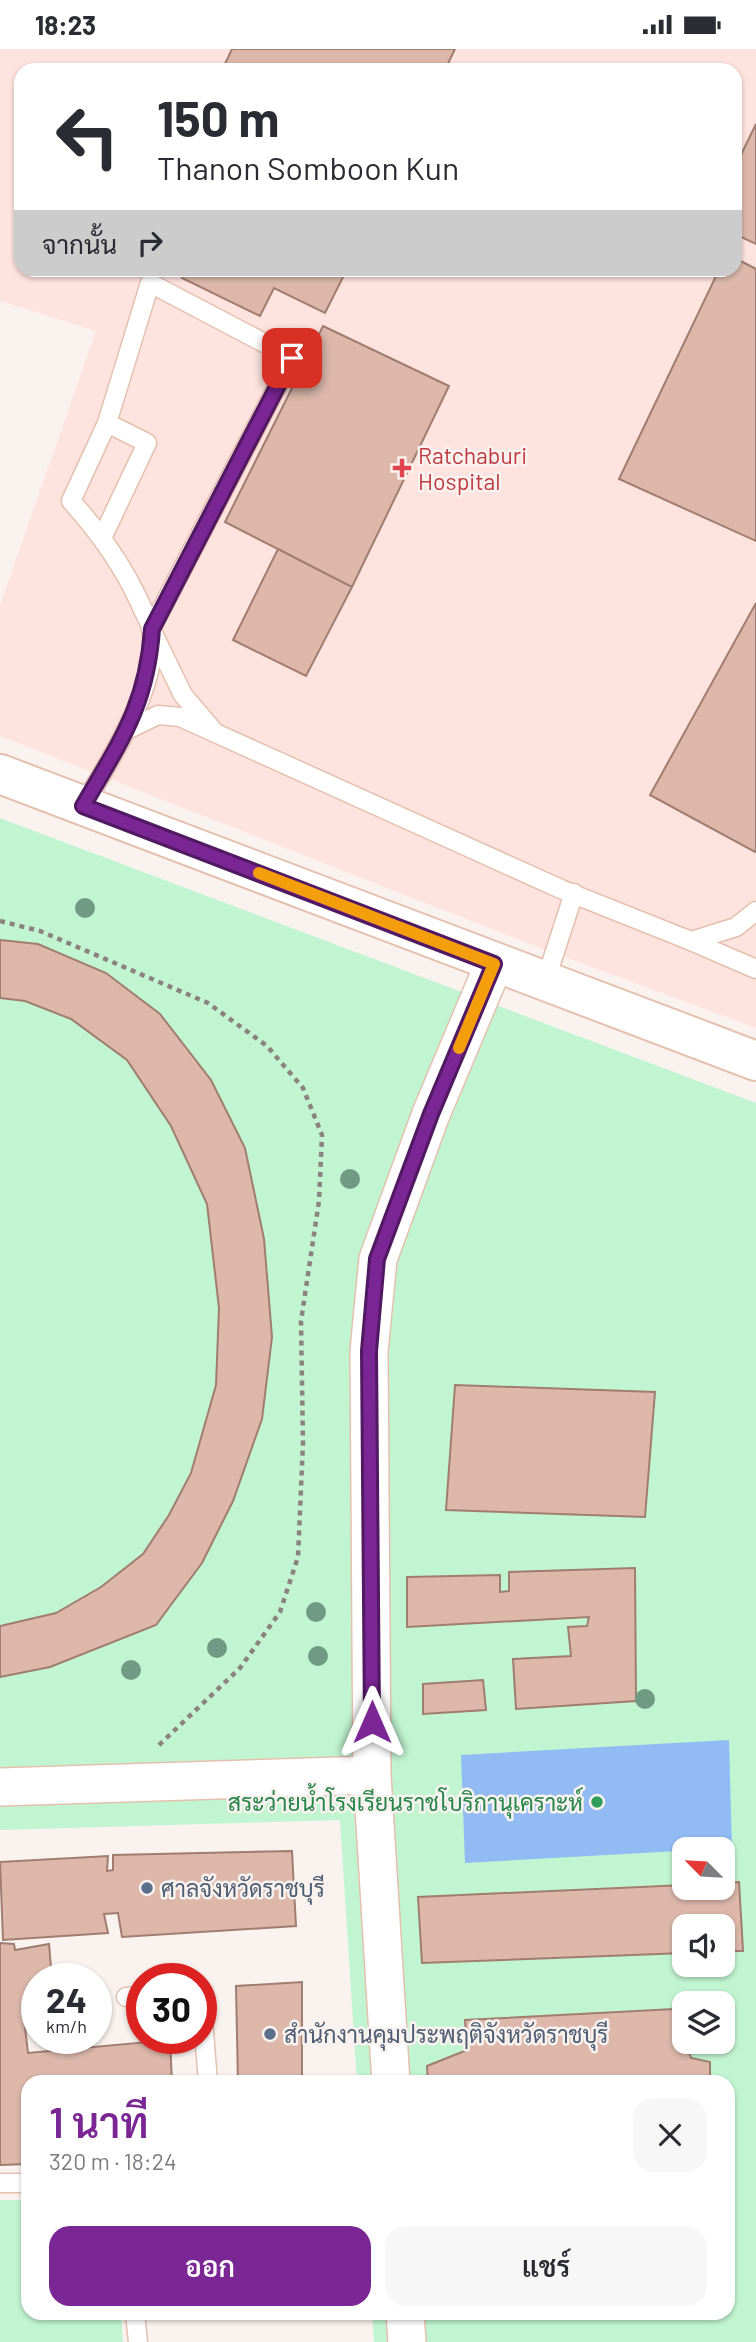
<!DOCTYPE html>
<html lang="th">
<meta charset="utf-8">
<style>
body{margin:0;font-family:Barlow,Sarabun,sans-serif;background:#f7f7f7;color:#2b2b33;height:100vh;display:flex;flex-direction:column;font-size:26px;white-space:nowrap}
*{box-sizing:border-box;margin:0}
p{font-size:23px;color:#7c7c81}
.icon{flex:none;width:38px;height:38px;fill:none;stroke:currentColor;stroke-width:2;stroke-linecap:round;stroke-linejoin:round}
.map{position:relative;flex:1;overflow:hidden}
.details{position:absolute;left:21px;top:2026px;width:714px;height:245px;display:flex;flex-direction:column;background:#fff;border-radius:21px;box-shadow:0 2px 5px #0004}
.details>*{flex:none}
.hud{position:absolute;left:14px;top:14px;width:728px;height:214px;border-radius:21px;box-shadow:0 2px 5px #0004;background:#fff;color:#2b2b33;overflow:hidden}
.needle{width:46px;rotate:294deg}
.fabs{position:absolute;left:672px;top:1788px;display:grid;gap:14px}
.fabs a{display:grid;place-items:center;width:63px;height:63px;border-radius:14px;background:#fff;box-shadow:0 2px 5px #0004;font-size:35px}
.speed{position:absolute;left:21px;top:1914px;display:flex;gap:14px;font-size:35px;font-weight:700;text-align:center}
.speed>*{display:grid;place-content:center;width:91px;height:91px;border-radius:50%;background:#fff;box-shadow:0 2px 5px #0004;line-height:1}
.speed small{font-size:18px;font-weight:400}
.speed .limit{border:10px solid #d22;background:#fff;color:#111}
.pin{position:absolute;display:grid;place-items:center;width:60px;height:60px;color:#fff;margin:-30px;border-radius:14px;box-shadow:0 4px 10px #0006}
.me{position:absolute;width:77px;margin:-38px;rotate:0deg;stroke-linejoin:round;filter:drop-shadow(0 0 5px #0008)}
.turn{display:flex;align-items:center;gap:24px;height:147px;padding:0 28px;font-size:32px}
.turn .icon{width:91px;height:91px;stroke-width:2.5}
.turn b{display:block;font-size:49px;line-height:60px}
.then{display:flex;align-items:center;height:66px;padding:0 28px;background:#0003;gap:14px;font-size:26px}
.round{display:grid;place-items:center;flex:none;width:74px;height:74px;border-radius:21px;background:#f7f7f7}
.summary{display:flex;align-items:center;justify-content:space-between;height:119px;padding:0 28px}
h1{font-size:42px;font-weight:600;line-height:52px;color:#7b2695}
.action{display:flex;gap:14px;margin-top:auto;padding:14px 28px}
.action a{flex:1;height:80px;border-radius:21px;background:#7b2695;color:#fff;font-size:28px;font-weight:600;line-height:80px;text-align:center}
.action a+a{background:#f7f7f7;color:#2b2b33}
.status{display:flex;justify-content:space-between;align-items:center;height:49px;padding:0 35px;background:#fff;direction:ltr}
.status svg{height:19px;fill:currentColor}
.map>svg:first-child{display:block}
.medical{fill:#fee3de;fill-rule:evenodd}
.green{fill:#c1f5d1;fill-rule:evenodd}
.water{fill:#92bbf3}
.building{fill:#dcb7aa;stroke:#a07d70;stroke-width:2}
.lines{fill:none;stroke-linecap:round;stroke-linejoin:round}
.service-casing{stroke:#e4c0af;stroke-width:21}
.minor-casing{stroke:#e4c0af;stroke-width:40}
.tertiary-casing{stroke:#e4c0af;stroke-width:42}
.path{stroke:#8c827d;stroke-width:4.5;stroke-dasharray:5 5;stroke-linecap:butt}
.service{stroke:#fff;stroke-width:18}
.minor{stroke:#fff;stroke-width:37}
.tertiary{stroke:#fff;stroke-width:38}
.tree{fill:#709a83}
.route-casing{stroke:#501961;stroke-width:18}
.route{stroke:#7b2695;stroke-width:12}
.slow{stroke:#f59e0b;stroke-width:12}
.health-dot{fill:#e0444e;stroke:#faf2ef;stroke-width:2.5}
.leisure-dot{fill:#2e9e5b;stroke:#faf2ef;stroke-width:2.5}
.service-dot{fill:#5c6f8a;stroke:#faf2ef;stroke-width:2.5}
.labels{text-anchor:middle;dominant-baseline:central;stroke-width:5;stroke-linejoin:round;paint-order:stroke}
.health-label{font-size:23px;fill:#be3a42;stroke:#faf2ef;text-anchor:start}
.leisure-label{font-size:23px;fill:#27864d;stroke:#faf2ef;text-anchor:end}
.service-label{font-size:23px;fill:#4e5e75;stroke:#faf2ef;text-anchor:start}
</style>
<div class="status"><b>18:23</b><svg viewBox="0 0 49 12"><path d="M0 12V9h3v3zM5 12V6h3v6zM10 12V3h3v9zM15 12V0h3v12zM26 1h20v11H26zM47 4h2v5h-2z"/></svg></div>
<div class="map">
<svg width="756" height="2293" viewBox="0 0 756 2293">
<rect width="100%" height="100%" fill="#faf2ef"/>
<path class="medical" d="M0 0H756V979L522 892 0 687V556L96 282 0 252ZM21 21H735V220H21Z"/>
<path class="green" d="M0 769 756 1054V2293H374L372 2265 728 2264V2034L357 2033 340 1771 0 1781ZM684 1801H723V1839H684ZM684 1878H723V1916H684ZM684 1955H723V1993H684Z
M0 2151H28V2264L121 2265 123 2293H0Z"/>
<path class="water" d="M729 1691 732 1799 465 1814 461 1706Z"/>
<path class="building" d="M232 0H455L445 21H222Z
M756 75V195L735 185V118Z
M735 209 756 220V492L619 430 717 225 712 220H735Z
M186 220H347L325 264 274 239 260 267 182 229Z
M323 277 449 337 352 538 225 473Z
M278 500 352 538 306 627 233 591Z
M756 554V801L755 803 650 746Z
M0 891 38 895 106 924 160 965 211 1031 245 1099 264 1190 272 1288 262 1370 233 1452 202 1514 156 1576 50 1618 0 1628V1577L56 1564 101 1538 143 1505 169 1466 191 1424 216 1336 219 1259 207 1155 171 1077 127 1011 71 970 25 952 0 949Z
M455 1336 655 1343 645 1468 446 1461Z
M635 1519 636 1652 516 1660 513 1610 571 1607 568 1578 587 1577 589 1568 407 1578V1528L500 1526V1543L509 1542V1523Z
M483 1631 486 1661 423 1665V1635Z
M292 1802 296 1877 122 1888 118 1864 104 1865 108 1884 3 1891 0 1813 108 1807 107 1822 113 1821V1806Z
M739 1833 743 1902H723V1878H684V1904L422 1914 418 1848 684 1836V1839H723V1834Z
M0 1894 14 1895 15 1901 49 1895 52 1930H37V1968L24 1970 28 2004 170 1991 172 2034H28V2115L0 2116Z
M302 1933V2034H238L236 1937Z
M674 1960 691 2009 710 2013V2034H428L427 2017 467 2001 465 1971Z"/>
<g class="lines">
<g class="service-casing">
<path id="service" d="M103 487 147 394 107 374
M212 680 183 646 151 580 292 309
M127 681 158 666 180 668 563 841 691 892 736 878 756 862
M83 757C108 714 163 631 151 579 149 571 143 562 140 554 122 515 100 484 71 452L107 374 150 234 304 315
M691 892 756 920
M545 933 574 844
M201 1944 208 2034
M126 1948 142 1947
M0 2134H28
M135 2264 138 2293"/>
</g>
<g class="minor-casing">
<path id="minor" d="M0 1738 372 1726
M391 2034 372 1726 369 1302 378 1210 431 1065 494 915
M405 2264 407 2293"/>
</g>
<g class="tertiary-casing">
<path id="tertiary" d="M0 725 756 1012"/>
</g>
<path class="path" d="M0 872 40 882 208 954 267 997 303 1039 322 1086 319 1152 301 1272 303 1394 298 1508 280 1563 240 1619 158 1697"/>
<use href="#service" class="service"/>
<use href="#minor" class="minor"/>
<use href="#tertiary" class="tertiary"/>
</g>
<g class="tree">
<circle cx="85" cy="859" r="10"/>
<circle cx="350" cy="1130" r="10"/>
<circle cx="316" cy="1563" r="10"/>
<circle cx="217" cy="1599" r="10"/>
<circle cx="318" cy="1607" r="10"/>
<circle cx="131" cy="1621" r="10"/>
<circle cx="645" cy="1650" r="10"/>
</g>
<g class="lines">
<g class="route-casing">
<path id="route" d="M292 309 152 580C147 656 120 693 83 757L494 915 431 1065 377 1210 369 1302 372 1673"/>
</g>
<use href="#route" class="route"/>
<path class="slow" d="M259 824 494 915 459 999"/>
</g>
<path class="health-dot" d="M398.5 408.5h7v7h7v7h-7v7h-7v-7h-7v-7h7z"/>
<circle class="leisure-dot" cx="597" cy="1753" r="7"/>
<g class="service-dot">
<circle cx="147" cy="1839" r="7"/>
<circle cx="270" cy="1985" r="7"/>
</g>
<g class="labels">
<g class="health-label">
<text x="418" y="406">Ratchaburi<tspan x="418" dy="26">Hospital</tspan></text>
</g>
<g class="leisure-label">
<text x="583" y="1753">สระว่ายน้ำโรงเรียนราชโบริกานุเคราะห์</text>
</g>
<g class="service-label">
<text x="161" y="1839">ศาลจังหวัดราชบุรี</text>
<text x="284" y="1985">สำนักงานคุมประพฤติจังหวัดราชบุรี</text>
</g>
</g>
</svg>
<div class="fabs">
<a><svg class="needle" viewBox="-14 -14 28 28"><path d="M0-13l5 13h-10z" fill="#e53935"/><path d="M0 13l5-13h-10z" fill="#7c7c81"/></svg></a>
<a><svg class="icon" aria-label="sound" viewBox="0 0 24 24"><path d="M4 9h4l5-4v14l-5-4H4zM17 9q2 3 0 6"/></svg></a>
<a><svg class="icon" aria-label="layers" viewBox="0 0 24 24"><path d="M12 4l9 5-9 5-9-5zM3 14l9 5 9-5"/></svg></a>
</div>
<div class="speed"><div>24<small>km/h</small></div><div class="limit">30</div></div>
<div class="pin" style="left:292px;top:309px;background:#d93025"><svg class="icon" aria-label="arrive" viewBox="0 0 24 24"><path d="M6 21V4h12l-3 4 3 4H6"/></svg></div>
<svg class="me" style="left:372px;top:1673px" viewBox="-20 -20 40 40"><path d="M0-17L14 15 0 8-14 15z" fill="#7b2695" stroke="#fff" stroke-width="4"/></svg>
<div class="hud">
<div class="turn"><svg class="icon" aria-label="left" viewBox="0 0 24 24"><path d="M17 20v-9H6M10 6l-5 5 5 5"/></svg><div><b>150 m</b>Thanon Somboon Kun</div></div>
<div class="then">จากนั้น<svg class="icon" aria-label="right" viewBox="0 0 24 24"><path d="M7 20v-9h11M14 6l5 5-5 5"/></svg></div>
</div>
<section class="details">
<div class="summary"><div><h1>1 นาที</h1><p>320 m · 18:24</p></div><a class="round"><svg class="icon" aria-label="close" viewBox="0 0 24 24"><path d="M6 6l12 12M18 6L6 18"/></svg></a></div>
<div class="action"><a>ออก</a><a>แชร์</a></div>
</section>
</div>
